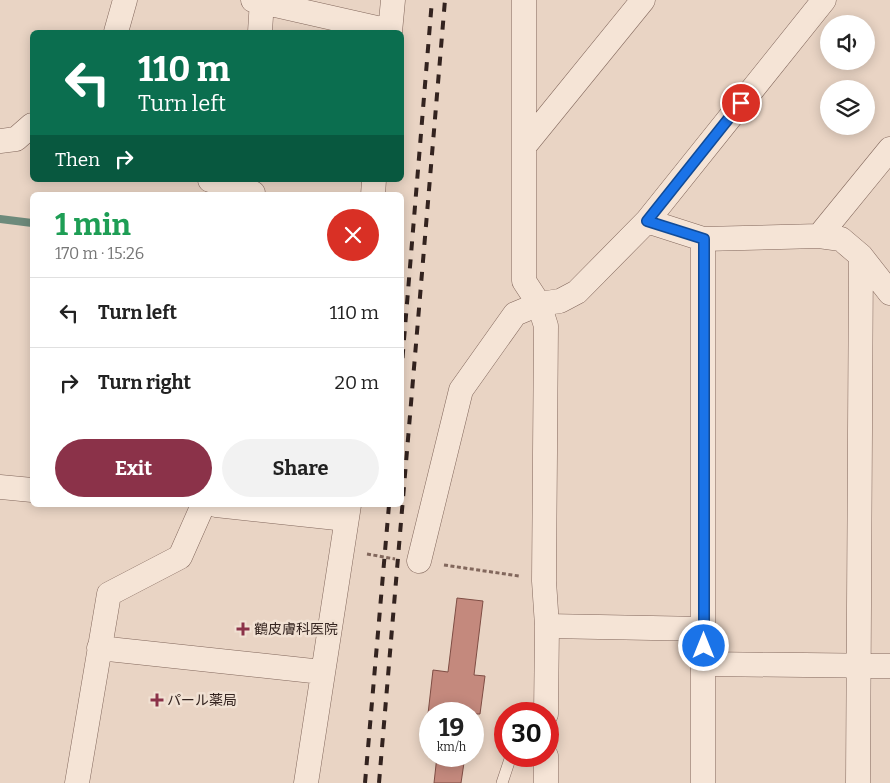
<!DOCTYPE html>
<meta charset="utf-8">
<style>
body{margin:0;font-family:Bitter,"Noto Sans JP",serif;background:#f2f2f2;color:#222;height:100vh;display:flex;flex-direction:column;font-size:19px;white-space:nowrap}
*{box-sizing:border-box;margin:0}
p{font-size:16px;color:#767676}
.icon{flex:none;width:28px;height:28px;fill:none;stroke:currentColor;stroke-width:2;stroke-linecap:round;stroke-linejoin:round}
.map{position:relative;flex:1;overflow:hidden}
.drawer{position:absolute;left:30px;top:192px;width:374px;height:315px;display:flex;flex-direction:column;background:#fff;border-radius:8px;box-shadow:0 2px 12px #0003}
.drawer>*{flex:none}
.banner{position:absolute;left:30px;top:30px;width:374px;height:152px;border-radius:8px;box-shadow:0 2px 12px #0003;background:#0b6e4f;color:#fff;overflow:hidden}
.buttons{position:absolute;left:820px;top:15px;display:grid;gap:10px}
.buttons a{display:grid;place-items:center;width:55px;height:55px;border-radius:50%;background:#fff;box-shadow:0 2px 12px #0003;font-size:25px}
.speed{position:absolute;left:419px;top:702px;display:flex;gap:10px;font-size:25px;font-weight:700;text-align:center}
.speed>*{display:grid;place-content:center;width:65px;height:65px;border-radius:50%;background:#fff;box-shadow:0 2px 12px #0003;line-height:1}
.speed small{font-size:12px;font-weight:400}
.speed .limit{border:8px solid #d22;background:#fff;color:#111}
.pin{position:absolute;display:grid;place-items:center;width:42px;height:42px;color:#fff;margin:-21px;border:2px solid #fff;border-radius:50%;box-shadow:0 1px 5px #0007}
.me{position:absolute;width:55px;margin:-28px;rotate:0deg;stroke-linejoin:round;filter:drop-shadow(0 0 4px #0008)}
.turn{display:flex;align-items:center;gap:18px;height:105px;padding:0 25px;font-size:22px}
.turn .icon{width:65px;height:65px;stroke-width:2.5}
.turn b{display:block;font-size:35px;line-height:42px}
.then{display:flex;align-items:center;height:48px;padding:0 25px;background:#0003;gap:10px;font-size:19px}
.round{display:grid;place-items:center;flex:none;width:52px;height:52px;border-radius:26px;background:#f2f2f2}
.summary{display:flex;align-items:center;justify-content:space-between;height:85px;padding:0 25px}
h1{font-size:30px;font-weight:700;line-height:38px;color:#1e9e55}
.primary-button{display:flex;gap:10px;margin-top:auto;padding:10px 25px}
.primary-button a{flex:1;height:58px;border-radius:30px;background:#8b3249;color:#fff;font-size:20px;font-weight:700;line-height:58px;text-align:center}
.primary-button a+a{background:#f2f2f2;color:#222}
ul{padding:0;list-style:none}
li{display:flex;align-items:center;gap:15px;height:70px;padding:0 25px;border-top:1px solid #e0e0e0}
li div{flex:1}
li b{display:block;font-size:19px}
li em{font-style:normal}
.map>svg:first-child{display:block}
.lines{fill:none;stroke-linecap:round;stroke-linejoin:round}
.stream{stroke:#6d8a7b;stroke-width:8}
.building{fill:#c4897d;stroke:#7f4d44}
.lane-casing{stroke:#82675c;stroke-width:12}
.street-casing{stroke:#82675c;stroke-width:25}
.path{stroke:#82675c;stroke-width:3;stroke-dasharray:4 2.5;stroke-linecap:butt}
.lane{stroke:#f5e4d6;stroke-width:11}
.street{stroke:#f5e4d6;stroke-width:24}
.rail{stroke:#33231f;stroke-width:4;stroke-dasharray:9 9;stroke-linecap:butt}
.route-casing{stroke:#114b97;stroke-width:12}
.route{stroke:#1a73e8;stroke-width:9}
.poi-dot{fill:#8b3249;stroke:#f1e1d3;stroke-width:2}
.labels{text-anchor:middle;dominant-baseline:central;stroke-width:5;stroke-linejoin:round;paint-order:stroke}
.poi-label{font-size:14px;fill:#33231f;stroke:#f1e1d3;text-anchor:start}
</style>
<div class="map">
<svg width="890" height="783" viewBox="0 0 890 783">
<rect width="100%" height="100%" fill="#e9d4c4"/>
<g class="lines">
<path class="stream" d="M0 219 32 223"/>
</g>
<path class="building" d="M457 598 483 601 474 675 485 676 480 714H428L433 670 448 672Z
M437 756H465L461 783H434Z"/>
<g class="lines">
<g class="lane-casing">
<path id="lane" d="M526 714 527 711H546
M502 783 511 756"/>
</g>
<g class="street-casing">
<path id="street" d="M253 0 390 31
M524 0V281L539 304 546 326 544 581 547 626 546 714
M116 32 125 0
M260 32 262 0
M390 32 393 0
M0 141 16 139 32 125
M526 144 643 0
M210 180 253 193
M373 195 374 180
M647 221 703 239 819 236 841 239 861 256 890 293
M819 236 890 149
M703 239V783
M0 487 32 490
M216 505 346 519
M419 561 461 390 515 314 539 304 560 301 577 292 647 221 824 0
M547 626 704 629
M99 648 322 672
M704 664 890 666
M77 783 109 594 180 557 203 505
M306 783 349 505
M546 783V756
M858 783 861 256"/>
</g>
<path class="path" d="M367 554 395 559
M444 565 519 576"/>
<use href="#lane" class="lane"/>
<use href="#street" class="street"/>
<path class="rail" d="M401 376 432 0
M365 783 389 505
M379 783 445 0"/>
</g>
<g class="lines">
<g class="route-casing">
<path id="route" d="M704 646V239L647 221 741 103"/>
</g>
<use href="#route" class="route"/>
</g>
<g class="poi-dot">
<path d="M240.5 621.5h5v5h5v5h-5v5h-5v-5h-5v-5h5z"/>
<path d="M154.5 692.5h5v5h5v5h-5v5h-5v-5h-5v-5h5z"/>
</g>
<g class="labels">
<g class="poi-label">
<text x="254" y="629">鶴皮膚科医院</text>
<text x="167" y="700">パール薬局</text>
</g>
</g>
</svg>
<div class="buttons">
<a><svg class="icon" aria-label="sound" viewBox="0 0 24 24"><path d="M4 9h4l5-4v14l-5-4H4zM17 9q2 3 0 6"/></svg></a>
<a><svg class="icon" aria-label="layers" viewBox="0 0 24 24"><path d="M12 4l9 5-9 5-9-5zM3 14l9 5 9-5"/></svg></a>
</div>
<div class="speed"><div>19<small>km/h</small></div><div class="limit">30</div></div>
<div class="pin" style="left:741px;top:103px;background:#d93025"><svg class="icon" aria-label="arrive" viewBox="0 0 24 24"><path d="M6 21V4h12l-3 4 3 4H6"/></svg></div>
<svg class="me" style="left:704px;top:646px" viewBox="-20 -20 40 40"><circle r="17" fill="#1a73e8" stroke="#fff" stroke-width="3"/><path d="M0-11L8 9 0 5-8 9z" fill="#fff"/></svg>
<div class="banner">
<div class="turn"><svg class="icon" aria-label="left" viewBox="0 0 24 24"><path d="M17 20v-9H6M10 6l-5 5 5 5"/></svg><div><b>110 m</b>Turn left</div></div>
<div class="then">Then<svg class="icon" aria-label="right" viewBox="0 0 24 24"><path d="M7 20v-9h11M14 6l5 5-5 5"/></svg></div>
</div>
<section class="drawer">
<div class="summary"><div><h1>1 min</h1><p>170 m · 15:26</p></div><a class="round" style="background:#d93025;color:#fff"><svg class="icon" aria-label="close" viewBox="0 0 24 24"><path d="M6 6l12 12M18 6L6 18"/></svg></a></div>
<ul>
<li><svg class="icon" aria-label="left" viewBox="0 0 24 24"><path d="M17 20v-9H6M10 6l-5 5 5 5"/></svg><div><b>Turn left</b></div><em>110 m</em></li>
<li><svg class="icon" aria-label="right" viewBox="0 0 24 24"><path d="M7 20v-9h11M14 6l5 5-5 5"/></svg><div><b>Turn right</b></div><em>20 m</em></li>
</ul>
<div class="primary-button"><a>Exit</a><a>Share</a></div>
</section>
</div>
